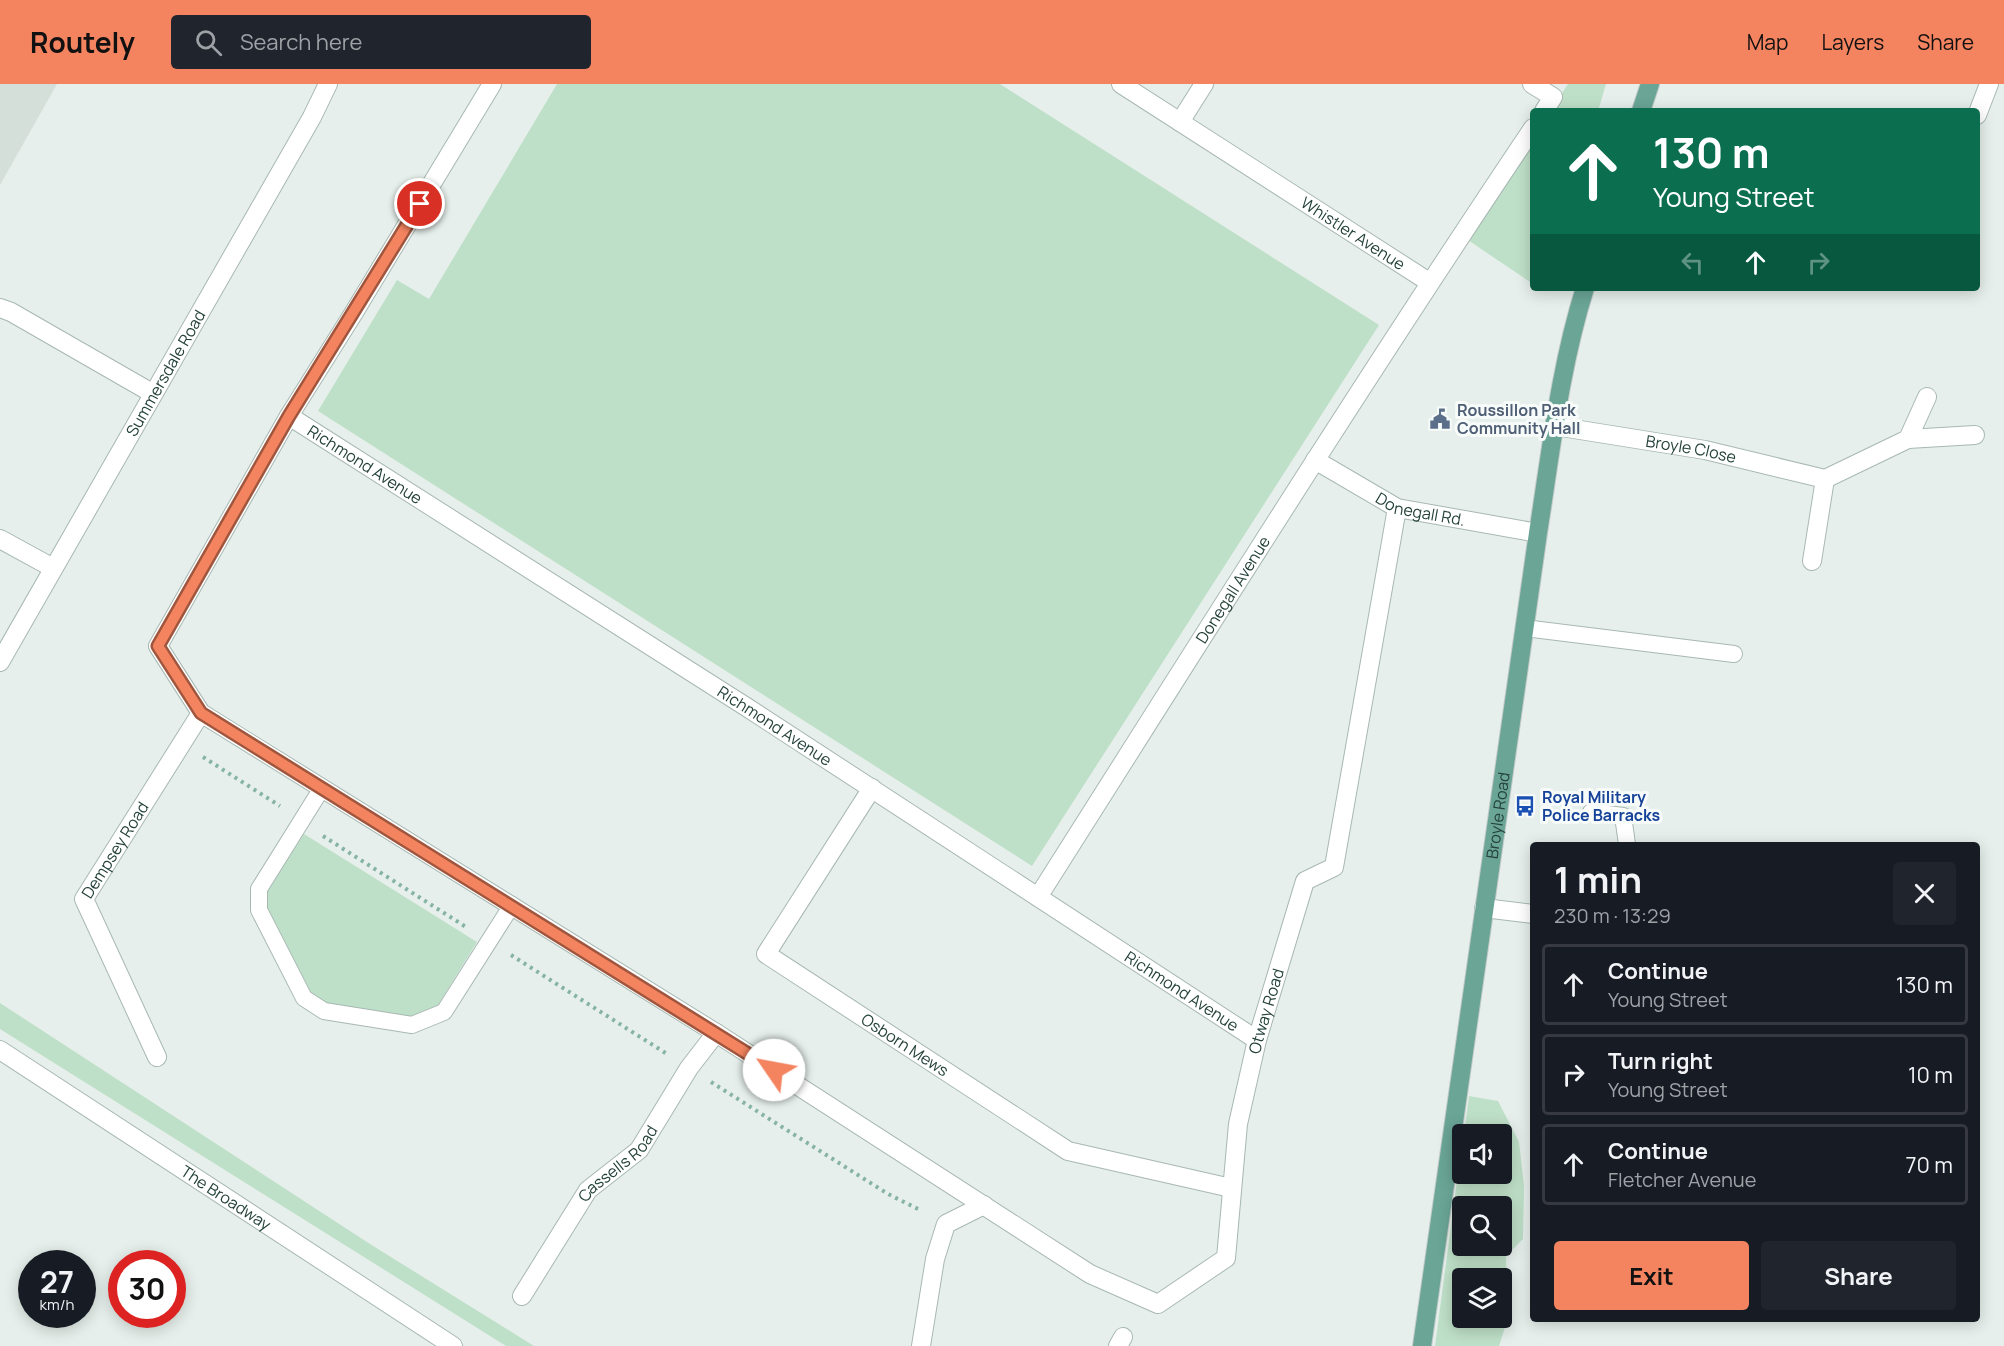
<!DOCTYPE html>
<meta charset="utf-8">
<style>
body{margin:0;font-family:Manrope,sans-serif;background:#20242c;color:#f1f3f6;height:100vh;display:flex;flex-direction:column;font-size:22px;white-space:nowrap}
*{box-sizing:border-box;margin:0}
p{font-size:20px;color:#9ea1a6}
.icon{flex:none;width:33px;height:33px;fill:none;stroke:currentColor;stroke-width:2;stroke-linecap:round;stroke-linejoin:round}
.map{position:relative;flex:1;overflow:hidden}
.side{position:absolute;left:1530px;top:758px;width:450px;height:480px;display:flex;flex-direction:column;background:#171b24;border-radius:6px;box-shadow:0 3px 15px #0003}
.side>*{flex:none}
.hud{position:absolute;left:1530px;top:24px;width:450px;height:183px;border-radius:6px;box-shadow:0 3px 15px #0003;background:#0b6e4f;color:#fff;overflow:hidden}
.tools{position:absolute;left:1452px;top:1040px;display:grid;gap:12px}
.tools a{display:grid;place-items:center;width:60px;height:60px;border-radius:6px;background:#171b24;box-shadow:0 3px 15px #0003;font-size:30px}
.speed{position:absolute;left:18px;top:1166px;display:flex;gap:12px;font-size:30px;font-weight:700;text-align:center}
.speed>*{display:grid;place-content:center;width:78px;height:78px;border-radius:50%;background:#171b24;box-shadow:0 3px 15px #0003;line-height:1}
.speed small{font-size:15px;font-weight:400}
.speed .limit{border:9px solid #d22;background:#fff;color:#111}
.pin{position:absolute;display:grid;place-items:center;width:51px;height:51px;color:#fff;margin:-26px;border:3px solid #fff;border-radius:50%;box-shadow:0 2px 6px #0007}
.me{position:absolute;width:66px;margin:-33px;rotate:303deg;stroke-linejoin:round;filter:drop-shadow(0 0 4px #0008)}
.turn{display:flex;align-items:center;gap:21px;height:126px;padding:0 24px;font-size:27px}
.turn .icon{width:78px;height:78px;stroke-width:2.5}
.turn b{display:block;font-size:42px;line-height:51px}
.lanes{display:flex;align-items:center;height:57px;padding:0 24px;background:#0003;justify-content:center;gap:30px;direction:ltr}
.lanes .off{opacity:.35}
.round{display:grid;place-items:center;flex:none;width:63px;height:63px;border-radius:6px;background:#20242c}
.summary{display:flex;align-items:center;justify-content:space-between;height:102px;padding:0 24px}
h1{font-size:36px;font-weight:700;line-height:45px}
.primary-button{display:flex;gap:12px;margin-top:auto;padding:12px 24px}
.primary-button a{flex:1;height:69px;border-radius:6px;background:#f4845f;color:#111;font-size:24px;font-weight:700;line-height:69px;text-align:center}
.primary-button a+a{background:#20242c;color:#f1f3f6}
ul{padding:0;list-style:none}
li{display:flex;align-items:center;gap:18px;height:81px;margin:0 12px 9px;padding:0 12px;border:3px solid #363941;border-radius:6px}
li div{flex:1}
li b{display:block;font-size:22px}
li em{font-style:normal}
header{display:flex;align-items:center;gap:36px;box-sizing:border-box;height:84px;padding:0 30px;background:#f4845f;color:#111}
header strong{font-size:28px}
nav{display:flex;gap:33px;margin-inline-start:auto;font-size:21px}
.search{width:420px;height:54px;background:#20242c;display:flex;align-items:center;gap:15px;box-sizing:border-box;padding:0 21px;border-radius:6px;color:#9ea1a6;font-size:22px}
.map>svg:first-child{display:block}
.built{fill:#d4dfda}
.green{fill:#bfe0c8;fill-rule:evenodd}
.lines{fill:none;stroke-linecap:round;stroke-linejoin:round}
.service-casing{stroke:#a8b8b2;stroke-width:18}
.minor-casing{stroke:#a8b8b2;stroke-width:20}
.tertiary-casing{stroke:#a8b8b2;stroke-width:20}
.primary-casing{stroke:#c2cac8;stroke-width:20}
.path{stroke:#86b3a5;stroke-width:4;stroke-dasharray:3 4.5;stroke-linecap:butt}
.service{stroke:#fff;stroke-width:16}
.minor{stroke:#fff;stroke-width:18}
.tertiary{stroke:#fff;stroke-width:18}
.primary{stroke:#6aa596;stroke-width:18}
.route-casing{stroke:#9f563e;stroke-width:15}
.route{stroke:#f4845f;stroke-width:10}
.labels{text-anchor:middle;dominant-baseline:central;stroke-width:6;stroke-linejoin:round;paint-order:stroke}
.street-label{font-size:16px;fill:#24423a;stroke:#f7fbf9}
.service-label{font-size:16px;font-weight:bold;fill:#4e5e75;stroke:#f7fbf9;text-anchor:start}
.transit-label{font-size:16px;font-weight:bold;fill:#164399;stroke:#f7fbf9;text-anchor:start}
</style>
<header>
<strong>Routely</strong>
<div class="search"><svg class="icon" aria-label="search" viewBox="0 0 24 24"><circle cx="10" cy="10" r="6"/><path d="M15 15l6 6"/></svg>Search here</div>
<nav><a>Map</a><a>Layers</a><a>Share</a></nav>
</header>
<div class="map">
<svg width="2004" height="1262" viewBox="0 0 2004 1262">
<rect width="100%" height="100%" fill="#e6efeb"/>
<path class="built" d="M0 0H57L0 101Z"/>
<path class="green" d="M557 0H1000L1379 241 1032 782 318 327 397 196 429 215Z
M1568 0H1606L1598 27H1550Z
M1533 53V200L1465 154Z
M304 750 477 858 436 924 411 934 327 921 309 909 267 827 266 807Z
M0 919 370 1160 534 1262H506L0 945Z
M1469 1012 1498 1017 1519 1058 1524 1102 1523 1155 1506 1172 1508 1234 1499 1262H1435L1462 1059V1089H1502V1050H1464ZM1462 1122H1502V1161H1462ZM1462 1194H1502V1233H1462Z"/>
<g class="lines">
<g class="service-casing">
<path id="service" d="M1524 544 1734 570
M322 704 259 805V826L304 914 324 927 412 941 444 928 512 821
M1591 728 1623 732 1627 760"/>
</g>
<g class="minor-casing">
<g id="minor">
<path id="s1" d="M492 0 353 230 289 332 158 562 201 629 716 949 1090 1190 1158 1220 1226 1174 1238 1040 1257 956 1305 797 1334 783 1397 424"/>
<path id="s2" d="M1121 0 1429 198"/>
<path d="M1532 0 1553 13 1544 27"/>
<path d="M1977 31 1989 0"/>
<path d="M1180 38 1204 0"/>
<path d="M0 224 11 228 152 309"/>
<path id="s3" d="M289 332 748 624 1257 956"/>
<path id="s4" d="M1555 342 1705 366 1825 395 1908 355 1927 313"/>
<path d="M1908 355 1975 351"/>
<path id="s5" d="M1315 376 1397 424 1538 449"/>
<path d="M0 455 53 484"/>
<path d="M1812 477 1825 395"/>
<path id="s6" d="M872 704 766 870 1068 1067 1231 1104"/>
<path id="s7" d="M1038 813C1201 556 1363 297 1533 44"/>
<path d="M1484 824 1533 830"/>
<path id="s8" d="M157 973 84 815 201 629"/>
<path id="s9" d="M522 1212 588 1106 639 1066 689 984 716 949"/>
<path d="M921 1262 935 1175 946 1140 984 1121"/>
<path d="M1118 1262 1123 1253"/>
</g>
</g>
<g class="tertiary-casing">
<g id="tertiary">
<path id="s10" d="M0 578 312 33 328 0"/>
<path id="s11" d="M0 966 453 1262"/>
</g>
</g>
<g class="primary-casing">
<g id="primary">
<path d="M1641 27 1650 0"/>
<path id="s12" d="M1422 1262 1538 449C1551 367 1560 283 1585 204"/>
</g>
</g>
<path class="path" d="M203 673 280 722
M323 752 466 843
M511 871 667 970
M711 998 888 1110 922 1127"/>
<use href="#service" class="service"/>
<use href="#minor" class="minor"/>
<use href="#tertiary" class="tertiary"/>
<use href="#primary" class="primary"/>
</g>
<g class="lines">
<g class="route-casing">
<path id="route" d="M420 120 289 332 158 562 201 629 774 986"/>
</g>
<use href="#route" class="route"/>
</g>
<defs>
<g id="civic-bare" transform="scale(1.62)"><path d="M-.6-6.5H3V-4.5H.6V-3L4-1V1h2V6H-6V1h2V-1L-.6-3ZM-1.2 2.5V6h2.4V2.5Z" fill="#5c6f8a" stroke="#f7fbf9" stroke-width="2.5" paint-order="stroke"/></g>
<g id="bus-bare" transform="scale(1.62)"><path d="M-5-6H5V4H4V6H2V4H-2V6H-4V4H-5ZM-3.5-4V0h7V-4ZM-3.5 1.2v1.5H-2V1.2ZM2 1.2v1.5H3.5V1.2Z" fill="#1a4fb4" stroke="#f7fbf9" stroke-width="2.5" paint-order="stroke"/></g>
</defs>
<g fill-rule="evenodd">
<use href="#civic-bare" x="1440" y="335"/>
<use href="#bus-bare" x="1525" y="722"/>
</g>
<g class="labels">
<g class="street-label">
<text stroke="none"><textPath href="#s2" startOffset="276">Whistler Avenue</textPath></text>
<text stroke="none"><textPath href="#s10" startOffset="333">Summersdale Road</textPath></text>
<text stroke="none"><textPath href="#s4" startOffset="138">Broyle Close</textPath></text>
<text stroke="none"><textPath href="#s3" startOffset="90">Richmond Avenue</textPath></text>
<text stroke="none"><textPath href="#s5" startOffset="118">Donegall Rd.</textPath></text>
<text stroke="none"><textPath href="#s7" startOffset="364">Donegall Avenue</textPath></text>
<text stroke="none"><textPath href="#s3" startOffset="576">Richmond Avenue</textPath></text>
<text stroke="none"><textPath href="#s12" startOffset="536">Broyle Road</textPath></text>
<text stroke="none"><textPath href="#s8" startOffset="232">Dempsey Road</textPath></text>
<text stroke="none"><textPath href="#s3" startOffset="1062">Richmond Avenue</textPath></text>
<text stroke="none"><textPath href="#s1" startOffset="2192">Otway Road</textPath></text>
<text stroke="none"><textPath href="#s6" startOffset="363">Osborn Mews</textPath></text>
<text stroke="none"><textPath href="#s9" startOffset="165">Cassells Road</textPath></text>
<text stroke="none"><textPath href="#s11" startOffset="270">The Broadway</textPath></text>
</g>
<g class="service-label">
<text x="1457" y="326">Roussillon Park<tspan x="1457" dy="18">Community Hall</tspan></text>
</g>
<g class="transit-label">
<text x="1542" y="713">Royal Military<tspan x="1542" dy="18">Police Barracks</tspan></text>
</g>
</g>
</svg>
<div class="tools">
<a><svg class="icon" aria-label="sound" viewBox="0 0 24 24"><path d="M4 9h4l5-4v14l-5-4H4zM17 9q2 3 0 6"/></svg></a>
<a><svg class="icon" aria-label="search" viewBox="0 0 24 24"><circle cx="10" cy="10" r="6"/><path d="M15 15l6 6"/></svg></a>
<a><svg class="icon" aria-label="layers" viewBox="0 0 24 24"><path d="M12 4l9 5-9 5-9-5zM3 14l9 5 9-5"/></svg></a>
</div>
<div class="speed"><div>27<small>km/h</small></div><div class="limit">30</div></div>
<div class="pin" style="left:420px;top:120px;background:#d93025"><svg class="icon" aria-label="arrive" viewBox="0 0 24 24"><path d="M6 21V4h12l-3 4 3 4H6"/></svg></div>
<svg class="me" style="left:774px;top:986px" viewBox="-20 -20 40 40"><circle r="19" fill="#fff"/><path d="M0-13L10 11 0 6-10 11z" fill="#f4845f"/></svg>
<div class="hud">
<div class="turn"><svg class="icon" aria-label="ahead" viewBox="0 0 24 24"><path d="M12 20V5M6 11l6-6 6 6"/></svg><div><b>130 m</b>Young Street</div></div>
<div class="lanes"><svg class="icon off" aria-label="left" viewBox="0 0 24 24"><path d="M17 20v-9H6M10 6l-5 5 5 5"/></svg><svg class="icon" aria-label="ahead" viewBox="0 0 24 24"><path d="M12 20V5M6 11l6-6 6 6"/></svg><svg class="icon off" aria-label="right" viewBox="0 0 24 24"><path d="M7 20v-9h11M14 6l5 5-5 5"/></svg></div>
</div>
<section class="side">
<div class="summary"><div><h1>1 min</h1><p>230 m · 13:29</p></div><a class="round"><svg class="icon" aria-label="close" viewBox="0 0 24 24"><path d="M6 6l12 12M18 6L6 18"/></svg></a></div>
<ul>
<li><svg class="icon" aria-label="ahead" viewBox="0 0 24 24"><path d="M12 20V5M6 11l6-6 6 6"/></svg><div><b>Continue</b><p>Young Street</p></div><em>130 m</em></li>
<li><svg class="icon" aria-label="right" viewBox="0 0 24 24"><path d="M7 20v-9h11M14 6l5 5-5 5"/></svg><div><b>Turn right</b><p>Young Street</p></div><em>10 m</em></li>
<li><svg class="icon" aria-label="ahead" viewBox="0 0 24 24"><path d="M12 20V5M6 11l6-6 6 6"/></svg><div><b>Continue</b><p>Fletcher Avenue</p></div><em>70 m</em></li>
</ul>
<div class="primary-button"><a>Exit</a><a>Share</a></div>
</section>
</div>
